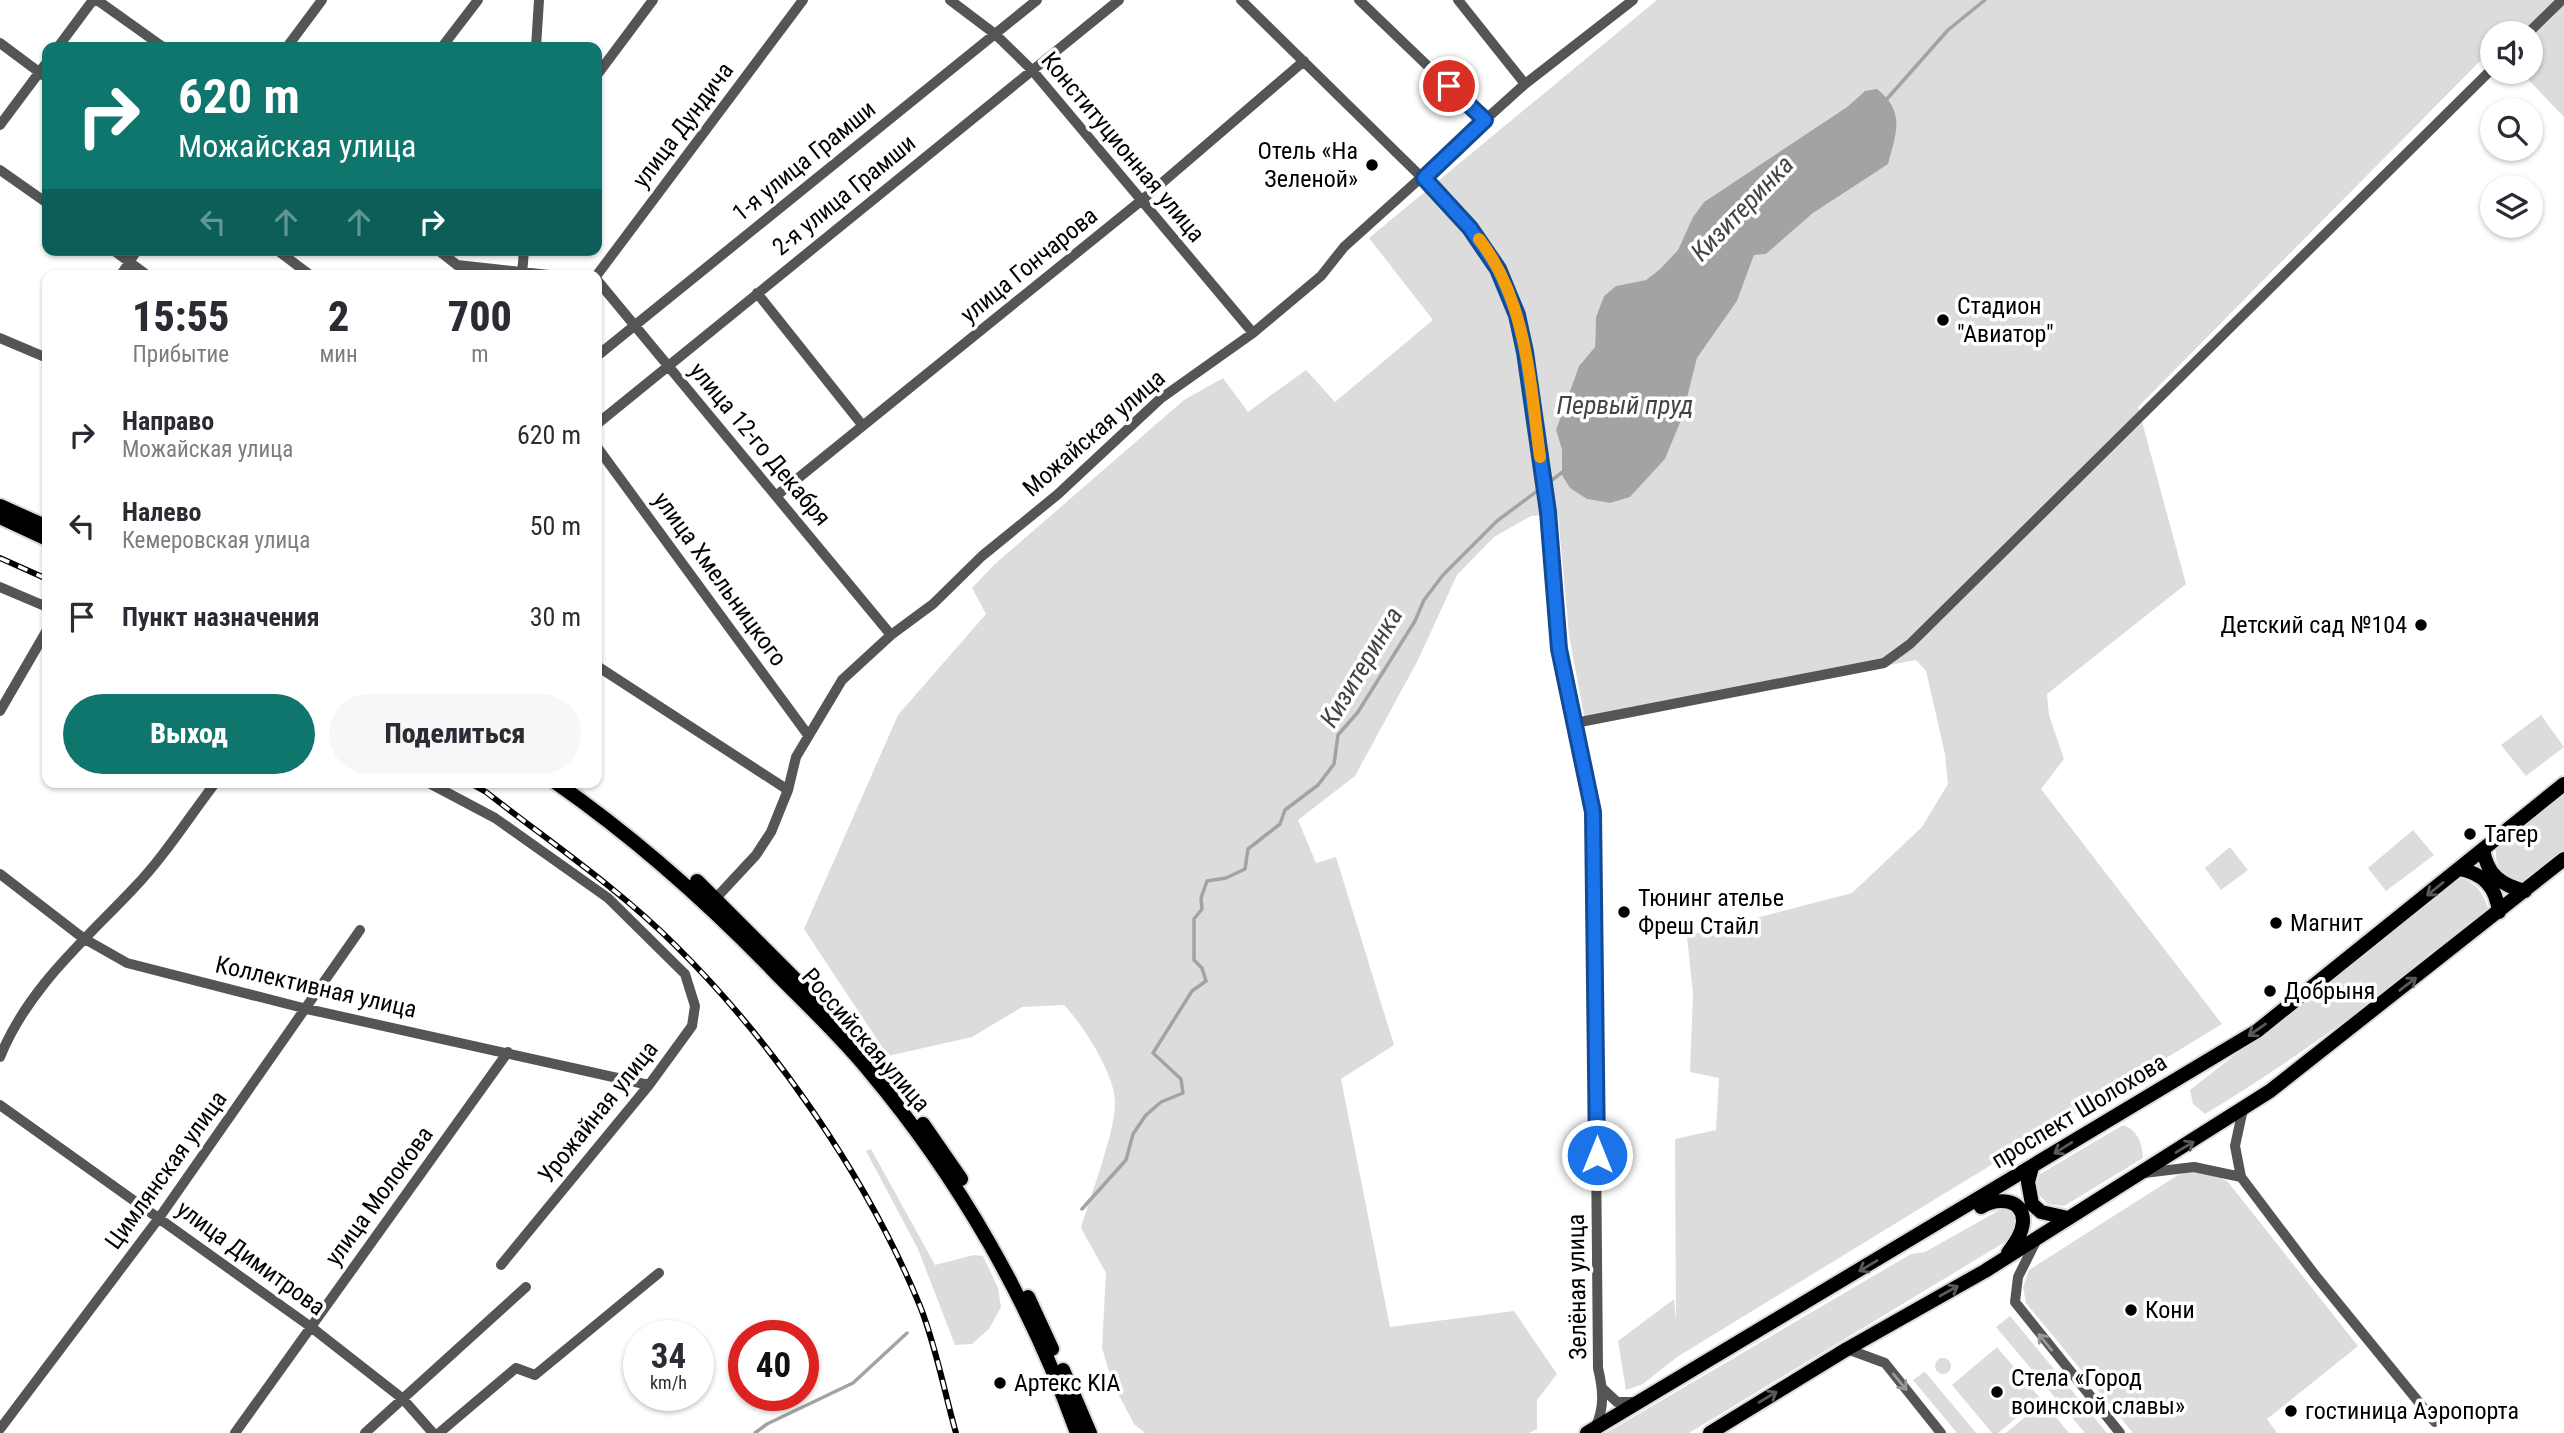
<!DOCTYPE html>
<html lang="ru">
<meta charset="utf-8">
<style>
body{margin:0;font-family:"Roboto Condensed",sans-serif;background:#f7f7f7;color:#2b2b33;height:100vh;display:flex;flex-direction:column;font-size:26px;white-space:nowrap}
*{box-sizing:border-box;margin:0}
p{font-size:23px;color:#7c7c81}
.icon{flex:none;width:38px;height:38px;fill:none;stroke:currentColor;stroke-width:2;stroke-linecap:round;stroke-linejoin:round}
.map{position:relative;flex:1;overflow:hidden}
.panel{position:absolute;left:42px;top:270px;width:560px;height:518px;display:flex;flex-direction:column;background:#fff;border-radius:14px;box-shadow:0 2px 5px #0004}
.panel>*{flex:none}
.hud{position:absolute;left:42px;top:42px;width:560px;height:214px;border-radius:14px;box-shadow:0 2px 5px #0004;background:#0f766e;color:#fff;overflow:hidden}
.tools{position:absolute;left:2480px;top:21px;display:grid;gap:14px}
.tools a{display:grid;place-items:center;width:63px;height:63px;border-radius:50%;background:#fff;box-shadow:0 2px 5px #0004;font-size:35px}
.speed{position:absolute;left:623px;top:1320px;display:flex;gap:14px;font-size:35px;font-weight:700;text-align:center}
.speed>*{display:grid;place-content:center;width:91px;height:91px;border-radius:50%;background:#fff;box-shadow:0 2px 5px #0004;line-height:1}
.speed small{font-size:18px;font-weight:400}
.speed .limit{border:10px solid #d22;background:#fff;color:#111}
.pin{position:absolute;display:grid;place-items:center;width:60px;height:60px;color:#fff;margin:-30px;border:4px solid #fff;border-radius:50%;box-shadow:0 2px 7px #0007}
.me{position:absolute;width:77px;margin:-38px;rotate:0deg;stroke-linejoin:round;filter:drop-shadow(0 0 5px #0008)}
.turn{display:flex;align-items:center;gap:24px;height:147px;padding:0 21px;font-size:32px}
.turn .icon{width:91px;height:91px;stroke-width:2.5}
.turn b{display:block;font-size:49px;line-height:60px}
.lanes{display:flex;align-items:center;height:66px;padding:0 21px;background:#0003;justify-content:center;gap:35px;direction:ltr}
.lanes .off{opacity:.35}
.eta{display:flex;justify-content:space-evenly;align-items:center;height:119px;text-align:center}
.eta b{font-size:42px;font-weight:800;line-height:49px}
.cta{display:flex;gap:14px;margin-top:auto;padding:14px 21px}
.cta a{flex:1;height:80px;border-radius:42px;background:#0f766e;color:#fff;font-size:28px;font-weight:800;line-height:80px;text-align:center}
.cta a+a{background:#f7f7f7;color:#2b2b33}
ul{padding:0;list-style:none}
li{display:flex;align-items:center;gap:21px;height:91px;padding:0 21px}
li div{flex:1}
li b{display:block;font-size:26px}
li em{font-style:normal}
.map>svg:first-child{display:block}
.green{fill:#dcdcdc;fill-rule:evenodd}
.water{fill:#a3a3a3}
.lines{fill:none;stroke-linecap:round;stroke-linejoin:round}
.stream{stroke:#a3a3a3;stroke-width:3.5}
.major-casing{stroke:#dbdbdb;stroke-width:18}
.minor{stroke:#555;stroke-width:10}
.major{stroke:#000;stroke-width:14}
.rail-casing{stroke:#000;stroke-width:6}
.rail{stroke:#fff;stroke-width:3.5;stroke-dasharray:10;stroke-linecap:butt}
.oneway{stroke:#595959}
.oneway2{stroke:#999}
.route-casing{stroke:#114b97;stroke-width:18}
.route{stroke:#1a73e8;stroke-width:12}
.slow{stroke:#f59e0b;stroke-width:12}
.poi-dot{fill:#000;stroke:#fff;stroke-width:2.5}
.labels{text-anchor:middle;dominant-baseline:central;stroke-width:7;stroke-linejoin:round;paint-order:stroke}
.street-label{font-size:24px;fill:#000;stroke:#fff}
.poi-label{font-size:24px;fill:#000;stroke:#fff;text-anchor:start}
.water-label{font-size:26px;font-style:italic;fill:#444;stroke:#fff}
</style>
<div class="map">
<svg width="2564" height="1433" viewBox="0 0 2564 1433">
<rect width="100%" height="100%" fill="#fff"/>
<path class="green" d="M1657 0H2564V117L2521 72H2530V33H2492V49L2138 407 2186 584 2047 694 2049 715 2064 759 2041 789 2222 1024 1677 1357 1643 1384 1626 1390 1618 1341 1674 1299 1676 1321 1675 1139 1716 1130 1719 1078 1690 1072 1693 994 1687 936 1852 893 1922 827 1948 784 1945 754 1926 671 1916 660 1585 721 1569 635 1558 514 1531 516 1494 537 1457 575 1418 660 1355 776 1298 820 1316 863 1336 857 1394 1045 1341 1079 1390 1327 1514 1311 1557 1374 1537 1400V1429L1529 1433H1145L1134 1424 1113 1384 1102 1348 1106 1273 1081 1228C1090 1196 1116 1131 1115 1101 1114 1073 1083 1025 1064 1005L1022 1007 972 1037 888 1056 804 929 898 715 986 614 972 588 995 564 1184 400 1223 378 1248 412 1306 370 1335 402 1433 320 1369 238ZM1865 91 1813 213 1766 254 1754 255 1737 301 1697 358 1682 418 1665 459 1630 497 1610 503 1587 499 1562 475V450L1556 431 1579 366 1595 347 1596 317 1604 296 1616 286 1646 280 1660 269 1678 250 1693 217 1704 202 1847 107Z
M2541 715 2564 747 2526 776 2501 745Z
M2564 794V850L2523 884C2506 880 2494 868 2496 849Z
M2413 830 2434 855 2386 891 2368 868Z
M2230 847 2248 870 2221 890 2205 868Z
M2460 878C2478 884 2484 894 2489 912 2397 983 2305 1054 2205 1114L2193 1104 2190 1090Z
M2123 1125C2138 1130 2142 1143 2143 1158L2064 1206 2048 1204 2040 1196 2037 1184 2040 1174Z
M871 1149 935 1265 974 1255 983 1256 998 1288 1001 1307 989 1329 972 1344 955 1345 918 1249 866 1151Z
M2196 1170 2218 1176 2228 1182 2358 1346 2267 1419 2277 1433H2133L2026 1303 2023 1287 2029 1270 2178 1175Z
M2005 1207C2018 1213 2019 1228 2010 1239L1689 1433H1606L1911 1254 1925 1252Z
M2010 1316 2107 1433H2085L1996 1327Z
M1997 1347 2040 1398 1998 1433H1992L1952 1385Z
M1935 1366a8 8 0 1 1 16 0a8 8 0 1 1-16 0Z
M1924 1372 1926 1373 1976 1433H1957L1913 1380Z
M2043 1402 2069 1433H2006Z"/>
<path class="water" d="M1877 89C1906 112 1896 133 1888 164L1813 213 1766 254 1754 255 1737 301 1697 358 1682 418 1665 459 1630 497 1610 503 1587 499 1570 488 1562 475V450L1556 430 1579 366 1595 347 1596 317 1604 296 1616 286 1646 280 1660 269 1678 250 1693 217 1704 202 1847 107 1865 91Z"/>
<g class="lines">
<path class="stream" d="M1886 100 1948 30 1985 0
M1082 1209 1126 1160 1133 1134 1146 1115 1161 1102 1183 1093 1181 1079 1153 1053 1192 991 1206 981 1202 968 1194 960V919L1202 909 1201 898 1207 881 1226 878 1245 869 1248 849 1280 824 1285 810 1318 785 1334 764 1338 735 1358 712 1415 621 1424 600 1443 575 1497 521 1564 471
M755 1433 767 1424 853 1383 907 1333"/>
<g class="major-casing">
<path id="major" d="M0 506 47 527
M0 517 47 539
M555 782C634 837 704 899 771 968 804 1002 840 1035 870 1072 959 1178 1030 1302 1077 1433
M2483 849C2487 875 2501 885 2525 891
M2460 869C2484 874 2496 887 2499 912
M697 881 799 983 877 1064 896 1089
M923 1124 961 1179
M2032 1167 2028 1182 2032 1204 2041 1212 2068 1218
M1981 1207C1996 1198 2024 1197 2023 1222 2022 1234 2015 1243 2008 1253
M1028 1297 1052 1349
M1063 1370 1090 1433
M1587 1433 2257 1031 2564 784
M1710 1433 1847 1349 1985 1271 2270 1091 2564 859"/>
</g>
<path class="minor" d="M97 0 163 47
M950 0 995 34 1032 70 1253 333
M1241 0 1457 212 1498 269 1517 315 1548 512 1560 649 1593 812 1598 1368C1603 1389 1605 1408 1595 1428
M1359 0 1484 120
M1458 0 1525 84
M2528 33 2562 0
M0 43 47 78
M58 47 93 0
M287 47 322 0
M442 47 478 0
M536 47 539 0
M597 75 653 0
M0 125 47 62
M0 170 47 203
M113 250 147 275
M277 250 310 275
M438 250 457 265 549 275
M121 275 137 250
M522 275 524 250
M597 275 803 0
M597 280 891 635
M757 293 863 426
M0 338 47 358
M597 356 1037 0
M597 424 1119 0
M597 447 808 735
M776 496 1142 200 1304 61
M0 587 47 607
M597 666 788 790
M0 711 47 630
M1575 723 1884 663 1910 644 2492 69
M427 782 495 818 608 898 685 974 695 1006 692 1026 649 1085 501 1265
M0 874 83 938 127 963 307 1009 649 1085
M716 898 756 855 771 832 788 790 796 757 842 680 891 635 933 604 982 556 1057 495 1160 399 1253 333 1321 276 1344 247 1525 84 1633 0
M0 1057C28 988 84 941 133 889 164 857 189 817 216 782
M0 1105 311 1327 403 1399 433 1433
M2243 1109 2235 1146 2241 1177 2315 1275 2435 1422
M2144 1173 2194 1167 2241 1177
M2035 1243 2018 1277 2015 1302 2120 1433
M1847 1349 1885 1363 1941 1433
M1603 1389 1617 1402H1636
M0 1429 159 1218 360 930
M235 1433 508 1052
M365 1433 526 1287
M439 1433 516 1368 535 1375 659 1273"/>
<use href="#major" class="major"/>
<g class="rail-casing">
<path id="rail" d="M0 558 47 579
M468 782 486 792C550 842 618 888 675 945 773 1042 867 1177 920 1306 936 1346 944 1391 956 1433"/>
</g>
<use href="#rail" class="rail"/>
</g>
<defs><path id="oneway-shaft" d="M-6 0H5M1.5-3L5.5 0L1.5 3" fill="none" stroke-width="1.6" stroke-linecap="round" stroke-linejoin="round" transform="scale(1.75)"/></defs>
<g class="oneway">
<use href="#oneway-shaft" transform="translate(2435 889) rotate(141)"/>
<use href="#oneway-shaft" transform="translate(2408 984) rotate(-38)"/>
<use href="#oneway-shaft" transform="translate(2257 1030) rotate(145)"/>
<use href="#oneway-shaft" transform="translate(2185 1147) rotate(-31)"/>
<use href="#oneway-shaft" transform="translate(2063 1148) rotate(148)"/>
<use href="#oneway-shaft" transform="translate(1868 1266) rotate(149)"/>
<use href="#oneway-shaft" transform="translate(1949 1291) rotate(-29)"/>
<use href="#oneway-shaft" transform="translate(1768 1397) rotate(-31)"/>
</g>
<g class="oneway2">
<use href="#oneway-shaft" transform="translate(2045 1342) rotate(-129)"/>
<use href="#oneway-shaft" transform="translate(1900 1382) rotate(51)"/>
</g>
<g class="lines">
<g class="route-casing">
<path id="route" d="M1449 86 1485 120 1424 178 1470 228 1498 269 1517 315 1525 352 1548 512 1559 649 1593 812 1597 1155"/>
</g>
<use href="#route" class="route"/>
<path class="slow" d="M1479 239C1527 301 1530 383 1540 457"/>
</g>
<g class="poi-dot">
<circle cx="1372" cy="165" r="7"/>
<circle cx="1943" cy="320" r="7"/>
<circle cx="2421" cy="625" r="7"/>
<circle cx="2470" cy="834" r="7"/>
<circle cx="1624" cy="912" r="7"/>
<circle cx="2276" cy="923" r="7"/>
<circle cx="2270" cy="991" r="7"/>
<circle cx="2131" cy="1310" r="7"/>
<circle cx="1000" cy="1383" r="7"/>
<circle cx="1997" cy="1392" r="7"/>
<circle cx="2291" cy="1411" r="7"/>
</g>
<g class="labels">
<g class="street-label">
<text transform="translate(683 125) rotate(-53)">улица Дундича</text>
<text transform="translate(1123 147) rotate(50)">Конституционная улица</text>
<text transform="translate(804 161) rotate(-39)">1-я улица Грамши</text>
<text transform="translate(844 195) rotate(-39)">2-я улица Грамши</text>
<text transform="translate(1029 265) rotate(-39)">улица Гончарова</text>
<text transform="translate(1094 433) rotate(-41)">Можайская улица</text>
<text transform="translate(760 444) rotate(50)">улица 12-го Декабря</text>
<text transform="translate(720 579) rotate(54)">улица Хмельницкого</text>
<text transform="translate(316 987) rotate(13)">Коллективная улица</text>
<text transform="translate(866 1040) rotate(49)">Российская улица</text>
<text transform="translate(2079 1111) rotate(-31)">проспект Шолохова</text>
<text transform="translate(598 1112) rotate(-51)">Урожайная улица</text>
<text transform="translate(166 1170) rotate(-54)">Цимлянская улица</text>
<text transform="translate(379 1196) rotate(-54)">улица Молокова</text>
<text transform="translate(251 1258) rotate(36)">улица Димитрова</text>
<text transform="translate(1577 1287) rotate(-91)">Зелёная улица</text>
</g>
<g class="poi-label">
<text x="1358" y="151" text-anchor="end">Отель «На<tspan x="1358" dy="28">Зеленой»</tspan></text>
<text x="1957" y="306">Стадион<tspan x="1957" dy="28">"Авиатор"</tspan></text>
<text x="2407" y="625" text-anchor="end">Детский сад №104</text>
<text x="2484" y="834">Тагер</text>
<text x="1638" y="898">Тюнинг ателье<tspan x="1638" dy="28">Фреш Стайл</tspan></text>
<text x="2290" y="923">Магнит</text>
<text x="2284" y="991">Добрыня</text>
<text x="2145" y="1310">Кони</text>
<text x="2011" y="1378">Стела «Город<tspan x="2011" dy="28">воинской славы»</tspan></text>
<text x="1014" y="1383">Артекс KIA</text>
<text x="2305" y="1411">гостиница Аэропорта</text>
</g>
<g class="water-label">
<text transform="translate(1742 208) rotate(-46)">Кизитеринка</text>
<text x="1625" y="405">Первый пруд</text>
<text transform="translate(1361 667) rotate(-59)">Кизитеринка</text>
</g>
</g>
</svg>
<div class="tools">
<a><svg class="icon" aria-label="sound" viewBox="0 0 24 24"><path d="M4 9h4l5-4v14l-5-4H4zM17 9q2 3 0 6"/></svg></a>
<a><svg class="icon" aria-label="search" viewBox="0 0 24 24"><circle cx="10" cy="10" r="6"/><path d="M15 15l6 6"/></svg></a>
<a><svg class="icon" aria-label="layers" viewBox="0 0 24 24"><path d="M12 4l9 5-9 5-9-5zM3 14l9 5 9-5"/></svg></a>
</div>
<div class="speed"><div>34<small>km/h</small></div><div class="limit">40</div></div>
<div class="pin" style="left:1449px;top:86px;background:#d93025"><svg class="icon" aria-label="arrive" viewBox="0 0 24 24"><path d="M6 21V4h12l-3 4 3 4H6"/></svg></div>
<svg class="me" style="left:1597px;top:1155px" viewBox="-20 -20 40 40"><circle r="17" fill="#1a73e8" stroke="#fff" stroke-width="3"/><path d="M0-11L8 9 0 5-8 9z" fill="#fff"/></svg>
<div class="hud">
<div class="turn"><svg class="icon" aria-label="right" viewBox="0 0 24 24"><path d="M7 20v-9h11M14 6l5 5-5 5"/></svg><div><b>620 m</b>Можайская улица</div></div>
<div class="lanes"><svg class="icon off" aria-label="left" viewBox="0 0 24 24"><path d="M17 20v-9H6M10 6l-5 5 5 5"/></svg><svg class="icon off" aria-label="ahead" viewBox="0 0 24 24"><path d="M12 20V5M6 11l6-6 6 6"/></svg><svg class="icon off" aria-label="ahead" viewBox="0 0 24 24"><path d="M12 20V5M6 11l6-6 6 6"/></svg><svg class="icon" aria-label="right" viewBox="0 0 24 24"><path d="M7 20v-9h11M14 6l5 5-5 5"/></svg></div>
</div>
<section class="panel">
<div class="eta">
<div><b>15:55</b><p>Прибытие</p></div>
<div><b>2</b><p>мин</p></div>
<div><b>700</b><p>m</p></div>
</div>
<ul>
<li><svg class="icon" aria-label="right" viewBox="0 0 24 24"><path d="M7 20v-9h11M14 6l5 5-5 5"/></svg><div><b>Направо</b><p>Можайская улица</p></div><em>620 m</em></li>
<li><svg class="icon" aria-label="left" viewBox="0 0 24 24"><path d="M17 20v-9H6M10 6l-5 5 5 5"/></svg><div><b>Налево</b><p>Кемеровская улица</p></div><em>50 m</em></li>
<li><svg class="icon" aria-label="arrive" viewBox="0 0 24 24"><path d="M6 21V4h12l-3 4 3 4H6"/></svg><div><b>Пункт назначения</b></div><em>30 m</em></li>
</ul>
<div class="cta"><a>Выход</a><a>Поделиться</a></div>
</section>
</div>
